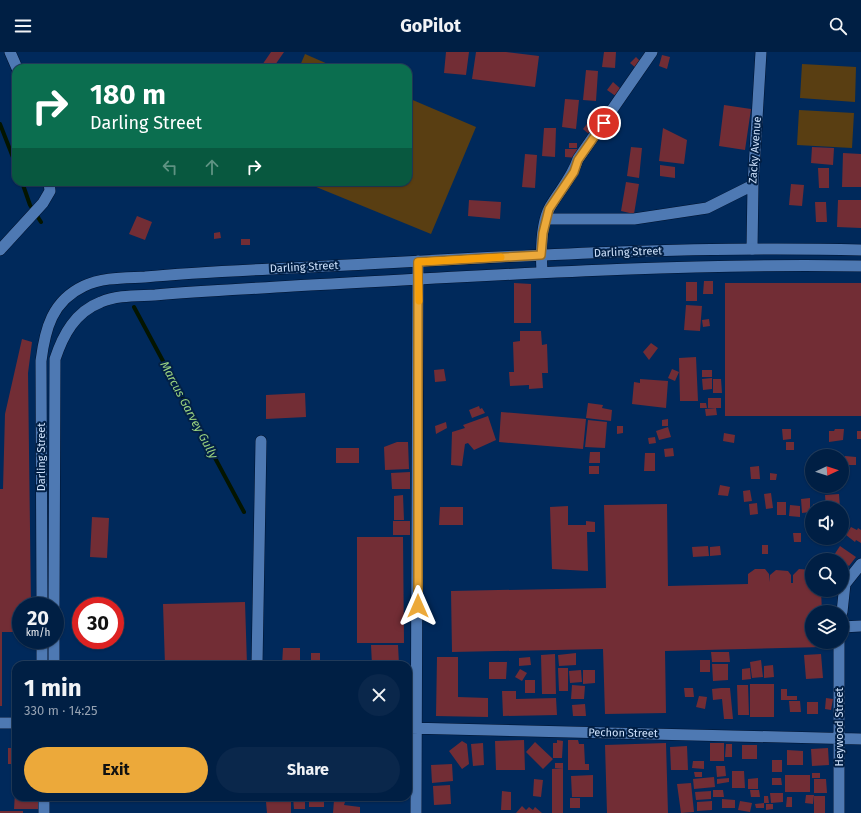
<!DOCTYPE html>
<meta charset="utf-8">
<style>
body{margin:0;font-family:"Fira Sans",sans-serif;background:#0a274b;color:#f1f3f6;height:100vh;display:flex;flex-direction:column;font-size:15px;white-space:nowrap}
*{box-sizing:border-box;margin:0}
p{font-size:13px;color:#95a2b2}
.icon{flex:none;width:22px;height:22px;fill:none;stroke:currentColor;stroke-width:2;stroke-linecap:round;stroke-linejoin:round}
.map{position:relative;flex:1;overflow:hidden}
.drawer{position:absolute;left:12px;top:609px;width:400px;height:140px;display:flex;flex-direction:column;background:#001f44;border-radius:12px;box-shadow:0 1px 3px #0004,0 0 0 1px #223d5d}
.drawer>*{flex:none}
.banner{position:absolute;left:12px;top:12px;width:400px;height:122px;border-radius:12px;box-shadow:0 1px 3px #0004,0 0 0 1px #223d5d;background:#0b6e4f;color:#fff;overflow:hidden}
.needle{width:26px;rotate:86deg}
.buttons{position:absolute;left:805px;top:397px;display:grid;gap:8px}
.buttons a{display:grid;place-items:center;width:44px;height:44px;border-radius:50%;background:#001f44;box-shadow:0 1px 3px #0004,0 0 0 1px #223d5d;font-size:20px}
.speed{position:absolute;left:12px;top:545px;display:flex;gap:8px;font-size:20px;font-weight:700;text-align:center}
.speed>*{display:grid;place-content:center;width:52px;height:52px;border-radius:50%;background:#001f44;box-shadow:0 1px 3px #0004,0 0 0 1px #223d5d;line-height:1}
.speed small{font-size:10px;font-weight:400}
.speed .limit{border:6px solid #d22;background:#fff;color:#111}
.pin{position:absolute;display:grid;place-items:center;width:34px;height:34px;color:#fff;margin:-17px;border:2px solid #fff;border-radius:50%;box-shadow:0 1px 4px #0007}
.me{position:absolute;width:44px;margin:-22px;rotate:0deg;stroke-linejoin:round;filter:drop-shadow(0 0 3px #0008)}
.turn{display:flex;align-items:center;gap:14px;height:84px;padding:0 12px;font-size:18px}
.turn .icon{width:52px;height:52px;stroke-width:2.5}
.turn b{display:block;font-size:28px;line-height:34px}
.lanes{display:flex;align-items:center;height:38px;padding:0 12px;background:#0003;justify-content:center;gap:20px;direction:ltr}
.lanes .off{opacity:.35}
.round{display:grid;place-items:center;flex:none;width:42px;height:42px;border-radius:21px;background:#0a274b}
.head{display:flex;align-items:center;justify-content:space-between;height:68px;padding:0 12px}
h1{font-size:24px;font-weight:700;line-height:30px}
.action{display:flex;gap:8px;margin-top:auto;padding:8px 12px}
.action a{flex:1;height:46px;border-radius:24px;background:#eca93a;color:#111;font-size:16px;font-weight:700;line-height:46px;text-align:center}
.action a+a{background:#0a274b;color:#f1f3f6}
header{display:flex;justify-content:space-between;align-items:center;height:52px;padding:0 12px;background:#001f44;font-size:18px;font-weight:700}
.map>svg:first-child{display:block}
.green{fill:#593e12}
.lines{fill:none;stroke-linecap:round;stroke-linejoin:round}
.stream{stroke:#041500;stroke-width:4}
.building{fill:#722d35}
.minor-casing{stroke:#01132d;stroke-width:12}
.tertiary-casing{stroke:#01132d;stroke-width:12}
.minor{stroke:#4e79b3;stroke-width:11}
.tertiary{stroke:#4e79b3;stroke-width:11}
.route-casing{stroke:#996e26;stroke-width:10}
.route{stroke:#eca93a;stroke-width:7}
.slow{stroke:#f59e0b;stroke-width:7}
.labels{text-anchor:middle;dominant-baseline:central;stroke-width:4;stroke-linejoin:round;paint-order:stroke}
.street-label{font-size:11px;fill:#cee1fb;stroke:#022046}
.water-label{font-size:12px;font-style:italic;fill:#9cd480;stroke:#022046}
</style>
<header><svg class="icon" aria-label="menu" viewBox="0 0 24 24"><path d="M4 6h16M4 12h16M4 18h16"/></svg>GoPilot<svg class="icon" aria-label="search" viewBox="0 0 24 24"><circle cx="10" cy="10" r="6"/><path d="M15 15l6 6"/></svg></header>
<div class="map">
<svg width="861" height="761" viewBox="0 0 861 761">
<rect width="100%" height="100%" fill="#00295b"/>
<path class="green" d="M305 2 337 16H299Z
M802 12 856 15 855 50 800 46Z
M408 46 476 75 431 182 304 130H408Z
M799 58 854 61 852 96 797 93Z"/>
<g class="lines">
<path class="stream" d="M0 72 16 113
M22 130 30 153 41 170
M134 255 244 460"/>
</g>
<path class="building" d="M271 0H284L273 16H260Z
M446 0H469L466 23 444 21Z
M476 0H506L539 4 535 35 472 27Z
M604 0H616L615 16 602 15Z
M662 3 670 5 667 17 659 14Z
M636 5 642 11 637 17 630 11Z
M586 18 598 19 596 49 583 48Z
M613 30 622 38 617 45 607 38Z
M565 47 579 48 576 77 562 75Z
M724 53 751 57 745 98 719 94Z
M593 64 600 69 590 83 583 77Z
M544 76H556L555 105 542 104Z
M663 76 687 88 684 112 659 109Z
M569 91H577V96H569Z
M631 95 642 96 639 126 627 124Z
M812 95 834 96 833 113 811 111Z
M565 97H578V106L565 105Z
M843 101 861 102V135H842Z
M525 102 537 103 535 136 522 135Z
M660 113 675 115V126L660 124Z
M818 116H829V136H819Z
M626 130 639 132 634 162 621 159Z
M791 132 804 133 802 154 789 153Z
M469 148 501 150 500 167 468 164Z
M838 148H861V176L837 175Z
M815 150H826L827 170H816Z
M137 164 152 170 145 188 129 182Z
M220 180 221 186 214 187V181Z
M241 187H250V193H241Z
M704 229H713V242H703Z
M686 230H697V249H686Z
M514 231 531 232V271H514Z
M725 231H861V364H725Z
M686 253 702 254 700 279 684 278Z
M709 267 710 274 703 275 702 268Z
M520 279H541L542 293 547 292 548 321H542L543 336 529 337V333L510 334 509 320H514L513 290 520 289Z
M22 287 32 290 28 321 31 554H21V580H2V654H0V437H3L5 362Z
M651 291 658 296 649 308 643 300Z
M696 305 698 349H680L679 306Z
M444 317 446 329 435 330 434 318Z
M672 317 679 320 675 329 668 326Z
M702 318H712V325H702Z
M712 326V337L703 338 702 327Z
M640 327 668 329 666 356 632 352 634 330 640 331Z
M713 327H721L722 341H713Z
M305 341 306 365 266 367V343Z
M708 346H721V356H708Z
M588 351 603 353 602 356 612 358 611 369 586 366Z
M700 351H706L707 356H700Z
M479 354 480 357 482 356 485 361 472 366 469 358Z
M716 356 717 363 706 364 705 357Z
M501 360 586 367 583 397 499 390Z
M488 364 496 388 474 398 468 391 465 392 462 414 451 413 452 380 465 376 463 373Z
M668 367V374H662V368Z
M588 368 607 370 605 396 585 395Z
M446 370 447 376 436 382 435 374Z
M617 374H623V381L617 382Z
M668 375 671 385 659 388 656 379Z
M782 377H791V387L783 388Z
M835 377H844L843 388 829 390V379H834Z
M857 379H861V387H857Z
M724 381 735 383 734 391 723 389Z
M655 385 656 391 649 392 648 386Z
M397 390H408L409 417 385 418 384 395Z
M786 390H794V398H786Z
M336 396H359V411H336Z
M673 396 674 404 665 405 664 397Z
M590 400H600V411H589Z
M645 401H655V419H644Z
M845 404 856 405V413H845Z
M589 414H599V422H589Z
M759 414 760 427H751L750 415Z
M410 420V437H392L391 421Z
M770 421 777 422 776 428H770Z
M720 433 730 435 728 444 718 443Z
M750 438 752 449 744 450 743 439Z
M771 441 773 456 766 457 764 442Z
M839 442 840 456H826L825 443Z
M403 443 404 468H394V444Z
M810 446V460L802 461 801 447Z
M777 450H786V463H777Z
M757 451 758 462 750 463 749 452Z
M667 452 668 534 748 532V522L755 517H765L769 522 770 530V523L776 518 788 519 791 523V531H793V523L799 517 812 518V538H821L822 560H812V590H822L823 595 665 599 666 661 605 662 603 597 452 600 451 539 606 536 604 453Z
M813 452H822V456H814Z
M790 453 800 454V465L789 464Z
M568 454V473H586V469L595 470V480H587L588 519 552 517 550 455Z
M440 455H463V473H439Z
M92 465 109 466 107 506 90 505Z
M393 469H410V483H393Z
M851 475 857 478 858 476 861 478V491L856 488 855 490 846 483Z
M793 481H801V490H794Z
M357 485H403L404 591H357Z
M762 493H768V502H762Z
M708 494 709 504 693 505 692 495Z
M720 494 721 503 710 504V495Z
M840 494 856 505 849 514 834 503Z
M245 550 247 613H165L163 552Z
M371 593H398L399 612 372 613Z
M283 596H300V613H282Z
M711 600H729L730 610H712Z
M311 601H320V613H311Z
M576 601V613L559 614 558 603Z
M555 602 556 642H542L541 603Z
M821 602 823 626 806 627 804 603Z
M437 605H458V645L488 646V665L436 664Z
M530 605 531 613 519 614V606Z
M700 608H710V620H700Z
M761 608 763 625 752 626 750 610Z
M489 610H507L506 627H489Z
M712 612H728V628L713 629Z
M773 613 774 625 764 626V614Z
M558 616H568V639H559Z
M750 616 751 627 742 628V617Z
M520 617 527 621 522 629 515 625Z
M581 618 582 630 570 631 569 619Z
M583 618H595V631L583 632Z
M525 628H535V641H525Z
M750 632H774V665H750Z
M572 633 585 634 584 647H571Z
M737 633H748L749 663H738Z
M684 636H693L694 645H685Z
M721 636H730L733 667H724L722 647 713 648 712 637Z
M781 637H787V644H797V648H781Z
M502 639H516V647L556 646 557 663 503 664Z
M699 644 707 645 705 657 696 655Z
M826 646 833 647 831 658 825 657Z
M789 649H800L801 660H790Z
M807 650H818V662H807Z
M585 652 586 664H573L572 653Z
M524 688 525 718H496L495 689Z
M557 688 563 689 562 706H553V691H557Z
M568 688H578L579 692H584L585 712H589V718H568Z
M462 689 467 692 469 712 462 717 449 699Z
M535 690 553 707 543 717 526 700Z
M483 691 484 713 473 714 471 692Z
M666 691 668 761H607L605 693Z
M710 691H724V709H710Z
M726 692H732V705H725Z
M742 693H757V707H742Z
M687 694 688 718H671L670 695Z
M8 696H16V712H8Z
M828 696 829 713 812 714 811 697Z
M787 698 803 699V713H787Z
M772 708H782V720H772Z
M693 709H704V717L692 716Z
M555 711H563V716H555Z
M452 712 453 729 432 731 431 713Z
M716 714H725L726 724 717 725Z
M563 716V761H552V717Z
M732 719H744L745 736H732Z
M694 720H702V725H695Z
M812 721H820V726H812Z
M593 723V745H572L571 724Z
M785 723H810V740H785Z
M714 725 715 735 694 737 693 727Z
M729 726V730L717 732V727Z
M758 726V737H748V727Z
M772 726H781L782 733H772Z
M534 727 543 728 541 745 533 744Z
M814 727H826L827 741H814Z
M691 731 694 760 681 761 677 732Z
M450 733 451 752 434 753 433 734Z
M713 738H723L724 745H713Z
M750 738H759L760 745H751Z
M502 739 511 740V758H501Z
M711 739V747L696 748 695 740Z
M15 741 16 745H38V757H14Z
M770 741H783V750L771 751Z
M806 743H814L813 752 805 751Z
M764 744H768L769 751H764Z
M814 744H825V761H814Z
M293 745H305V757H294Z
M309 745H324V755H309Z
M787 745H792V755H786Z
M570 746H580V756H570Z
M722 747 735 748V756H722Z
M334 748 345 750 344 753 360 755V761H333Z
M291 749V761H267L266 750Z
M712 749V758L697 759V750Z
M740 749 752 751 750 760 738 758Z
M764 751V756H756L755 752Z
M766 752H773V757L766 758Z
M522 754 526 758 529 755 533 758 535 755 542 761H516Z
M0 759H23V761H0Z"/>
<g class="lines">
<g class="minor-casing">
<path id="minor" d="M10 0 17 16
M546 167H634L707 156 753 133
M752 197 753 133 761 0
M0 198 43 151 50 139 49 130
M542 220C541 202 541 171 550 155 559 139 572 126 578 107L652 0
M842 560 845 532 861 512
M842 575 861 574
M257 613 261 389
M408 676 861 687
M44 745V761
M416 761 418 209
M839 761V590"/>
</g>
<g class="tertiary-casing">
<path id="tertiary" d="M42 554 41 309C45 277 52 249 84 234 103 225 125 226 145 225 187 221 229 219 271 217 468 207 664 193 861 198
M54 554 55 307C63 283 75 260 101 250 117 243 137 244 155 243 201 239 247 237 293 234 483 224 671 211 861 214
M42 588V613
M54 613V588
M0 671H16"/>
</g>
<use href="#minor" class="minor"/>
<use href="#tertiary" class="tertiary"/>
</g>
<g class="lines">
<g class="route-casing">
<path id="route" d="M418 554V210L541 203 543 181 549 157 574 120 578 108 604 71"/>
</g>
<use href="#route" class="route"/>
<path class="slow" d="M419 249 418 210 501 205"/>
</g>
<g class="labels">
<g class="street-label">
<text transform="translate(755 98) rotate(-86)">Zacky Avenue</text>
<text transform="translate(628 200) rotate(-2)">Darling Street</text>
<text transform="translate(304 215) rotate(-3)">Darling Street</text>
<text transform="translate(41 405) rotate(-90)">Darling Street</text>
<text transform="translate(839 675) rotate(-90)">Heywood Street</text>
<text transform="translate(623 681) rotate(1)">Pechon Street</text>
</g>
<g class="water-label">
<text transform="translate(189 358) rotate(62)">Marcus Garvey Gully</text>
</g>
</g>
</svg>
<div class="buttons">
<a><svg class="needle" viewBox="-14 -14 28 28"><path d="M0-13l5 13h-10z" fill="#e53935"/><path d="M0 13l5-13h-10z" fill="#95a2b2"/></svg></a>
<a><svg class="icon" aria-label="sound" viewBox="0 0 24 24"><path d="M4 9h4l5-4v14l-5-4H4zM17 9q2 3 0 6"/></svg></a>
<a><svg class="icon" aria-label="search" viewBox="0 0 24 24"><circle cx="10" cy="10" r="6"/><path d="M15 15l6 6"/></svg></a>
<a><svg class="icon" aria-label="layers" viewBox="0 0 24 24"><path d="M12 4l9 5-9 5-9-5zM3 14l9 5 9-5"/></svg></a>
</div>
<div class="speed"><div>20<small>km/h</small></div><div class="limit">30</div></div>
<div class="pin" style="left:604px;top:71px;background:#d93025"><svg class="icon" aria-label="arrive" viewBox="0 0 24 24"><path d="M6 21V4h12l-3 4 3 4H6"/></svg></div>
<svg class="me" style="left:418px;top:554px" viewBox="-20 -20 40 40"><path d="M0-17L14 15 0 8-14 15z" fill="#eca93a" stroke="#fff" stroke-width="4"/></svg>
<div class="banner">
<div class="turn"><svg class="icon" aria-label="right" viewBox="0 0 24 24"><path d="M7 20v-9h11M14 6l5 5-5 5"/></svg><div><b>180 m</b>Darling Street</div></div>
<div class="lanes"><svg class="icon off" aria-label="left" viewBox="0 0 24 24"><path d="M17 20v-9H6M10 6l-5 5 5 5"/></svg><svg class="icon off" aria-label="ahead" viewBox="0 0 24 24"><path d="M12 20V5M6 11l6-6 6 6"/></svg><svg class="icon" aria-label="right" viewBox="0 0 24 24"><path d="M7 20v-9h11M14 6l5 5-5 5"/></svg></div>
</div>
<section class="drawer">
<div class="head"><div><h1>1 min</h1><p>330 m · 14:25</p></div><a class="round"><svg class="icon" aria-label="close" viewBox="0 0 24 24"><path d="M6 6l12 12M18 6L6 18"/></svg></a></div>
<div class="action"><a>Exit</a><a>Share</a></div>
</section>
</div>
